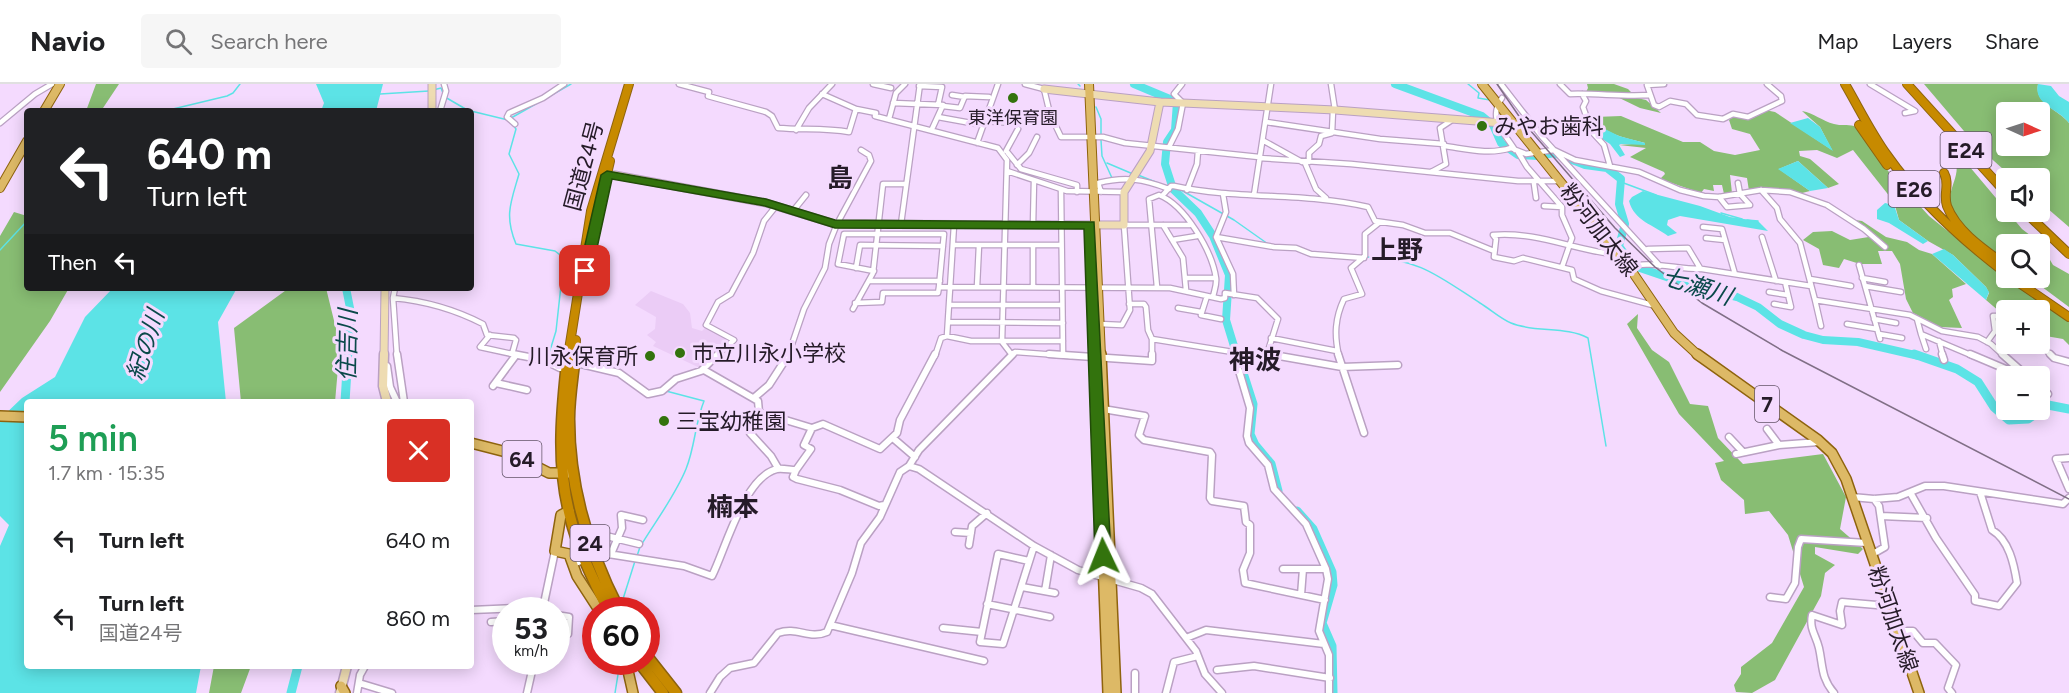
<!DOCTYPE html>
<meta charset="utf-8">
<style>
body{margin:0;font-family:Figtree,"Noto Sans JP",sans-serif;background:#f6f6f6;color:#202124;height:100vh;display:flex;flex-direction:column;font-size:22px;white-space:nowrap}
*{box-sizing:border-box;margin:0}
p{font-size:20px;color:#757577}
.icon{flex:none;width:33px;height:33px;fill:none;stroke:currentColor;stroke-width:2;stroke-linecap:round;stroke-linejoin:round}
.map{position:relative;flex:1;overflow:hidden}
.sheet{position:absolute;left:24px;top:315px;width:450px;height:270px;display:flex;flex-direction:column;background:#fff;border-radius:6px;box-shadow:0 3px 15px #0003}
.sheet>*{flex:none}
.banner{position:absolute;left:24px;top:24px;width:450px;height:183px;border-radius:6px;box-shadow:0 3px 15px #0003;background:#202124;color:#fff;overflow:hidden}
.needle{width:39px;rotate:93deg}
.tools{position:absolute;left:1996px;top:18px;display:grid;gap:12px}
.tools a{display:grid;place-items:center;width:54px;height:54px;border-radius:6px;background:#fff;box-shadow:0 3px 15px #0003;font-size:30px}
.speed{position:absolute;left:492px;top:513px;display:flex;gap:12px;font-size:30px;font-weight:700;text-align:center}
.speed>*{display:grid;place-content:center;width:78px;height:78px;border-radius:50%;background:#fff;box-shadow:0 3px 15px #0003;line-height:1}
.speed small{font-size:15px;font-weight:400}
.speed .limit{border:9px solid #d22;background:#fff;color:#111}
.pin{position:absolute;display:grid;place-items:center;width:51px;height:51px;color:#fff;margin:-26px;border-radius:12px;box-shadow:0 3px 9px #0006}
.me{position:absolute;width:66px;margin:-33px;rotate:358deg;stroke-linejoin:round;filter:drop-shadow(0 0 4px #0008)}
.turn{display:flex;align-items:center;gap:21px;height:126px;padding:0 24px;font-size:27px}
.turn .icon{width:78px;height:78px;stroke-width:2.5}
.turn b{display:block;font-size:42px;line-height:51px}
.then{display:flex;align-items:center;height:57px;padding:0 24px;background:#0003;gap:12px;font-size:22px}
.round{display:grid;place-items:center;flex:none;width:63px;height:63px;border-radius:6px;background:#f6f6f6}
.headline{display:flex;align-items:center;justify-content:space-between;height:102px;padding:0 24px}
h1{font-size:36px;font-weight:600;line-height:45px;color:#1e9e55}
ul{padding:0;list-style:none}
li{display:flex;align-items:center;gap:18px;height:78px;padding:0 24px}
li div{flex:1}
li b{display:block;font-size:22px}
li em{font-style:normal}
header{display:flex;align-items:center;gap:36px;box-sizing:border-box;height:84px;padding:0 30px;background:#fff;border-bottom:2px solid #e0e0e0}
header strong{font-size:28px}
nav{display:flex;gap:33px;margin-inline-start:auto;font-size:21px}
.search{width:420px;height:54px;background:#f6f6f6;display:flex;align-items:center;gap:15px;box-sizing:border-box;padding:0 21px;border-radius:6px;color:#757577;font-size:22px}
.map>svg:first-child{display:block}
.built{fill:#ebccf6}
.forest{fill:#88bd73;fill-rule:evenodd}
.water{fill:#5ce3e6}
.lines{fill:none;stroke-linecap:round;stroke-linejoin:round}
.stream{stroke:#5ce3e6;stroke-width:1.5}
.river-far1{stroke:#5ce3e6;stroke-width:8}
.river{stroke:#5ce3e6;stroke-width:9}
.street-far1-casing{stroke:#baa1c3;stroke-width:7}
.street-casing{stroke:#baa1c3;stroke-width:9}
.secondary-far1-casing{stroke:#baa1c3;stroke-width:9}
.secondary-casing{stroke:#baa1c3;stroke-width:11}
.primary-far1-casing{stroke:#8e630e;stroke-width:10}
.primary-casing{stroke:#8e630e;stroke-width:12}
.highway-far1-casing{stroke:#8e630e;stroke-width:10}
.highway-casing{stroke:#8e630e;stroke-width:13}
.street-far1{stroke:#fff;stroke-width:4.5}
.street{stroke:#fff;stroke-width:6}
.secondary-far1{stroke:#eedcb2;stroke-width:7}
.secondary{stroke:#eedcb2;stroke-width:8}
.primary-far1{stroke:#ddb966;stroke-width:8}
.primary{stroke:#ddb966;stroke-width:9}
.highway-far1{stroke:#c78a00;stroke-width:8}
.highway{stroke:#c78a00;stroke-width:10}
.rail{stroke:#806f86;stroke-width:1.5}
.route{fill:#33730d;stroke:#214b08;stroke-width:1.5}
.poi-dot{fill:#33730d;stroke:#f4dafe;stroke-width:2}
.labels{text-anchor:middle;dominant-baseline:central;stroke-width:6;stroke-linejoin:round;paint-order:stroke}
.far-poi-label{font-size:18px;fill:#251b28;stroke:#f4dafe}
.shield{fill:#f4dafe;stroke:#635468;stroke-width:1.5}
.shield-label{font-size:21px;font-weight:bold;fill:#251b28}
.poi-label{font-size:22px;fill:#251b28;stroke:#f4dafe;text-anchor:start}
.street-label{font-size:22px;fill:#251b28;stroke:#f4dafe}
.water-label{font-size:24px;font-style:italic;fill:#0a494a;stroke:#f4dafe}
.quarter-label{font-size:26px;font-weight:bold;fill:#251b28;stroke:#f4dafe}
</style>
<header>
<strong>Navio</strong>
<div class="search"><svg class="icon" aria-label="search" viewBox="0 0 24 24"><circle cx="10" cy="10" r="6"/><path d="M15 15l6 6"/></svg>Search here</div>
<nav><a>Map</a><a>Layers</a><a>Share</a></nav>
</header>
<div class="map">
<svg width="2069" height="609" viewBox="0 0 2069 609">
<rect width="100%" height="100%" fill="#f4dafe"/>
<path class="built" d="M651 207 683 220 690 229 692 244 702 247 706 243 732 255 700 284 653 262 656 258 647 251 655 245 656 233 635 221Z"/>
<path class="forest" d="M96 0H119L101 27H86Z
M1587 0H1614L1628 5 1637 14 1646 16 1661 29 1640 24 1607 8H1586L1588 4Z
M1924 0H2038C2034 20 2058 25 2069 39V143L2040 118V94H2013L1975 60ZM2007 28H2040V62H2007Z
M1765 26 1775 28 1832 66 1820 43 1802 27C1814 29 1822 37 1834 40 1841 42 1847 40 1854 42L1889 88 1929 132 2011 198 2069 236V261L2063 255 2040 251V226H2007V234L1986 216 1989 209 1986 203 1953 171 1928 157 1899 136 1894 118 1853 66 1837 74 1817 66 1799 67 1800 72 1810 75 1839 100 1828 104 1798 77 1779 85 1810 107 1802 109 1767 103 1749 107 1747 94 1730 91 1732 109 1724 110 1722 101H1713L1714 107 1704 105 1701 109 1660 95 1665 90 1664 88 1630 73 1646 64 1619 61 1645 59C1627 54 1606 51 1594 36L1595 33 1621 32 1683 58H1700L1714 67 1735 71 1760 66 1750 50 1732 45 1729 36 1735 31 1748 34Z
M1964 76 2022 145 2040 159 2053 181 2069 190V223L2030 194H2040V160H2007V176C1990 164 1946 137 1950 113 1952 99 1959 91 1956 77Z
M14 128 27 132V204H69L50 237 0 308V152Z
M1855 136 1862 137 1886 153 1907 158 1919 166 1932 170 1966 200 1952 205 1953 213 1949 216 1962 244 1940 243 1913 229 1906 215 1900 180 1892 167H1878L1882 180H1860L1844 175 1839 184 1823 181 1819 165 1803 156 1813 148 1832 147 1850 156 1875 152Z
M289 204H326L340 261 335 318H241L234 244Z
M1638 230 1637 244 1652 266 1669 278 1690 320 1708 322 1718 354 1743 380 1823 370 1846 413 1840 445 1863 465 1858 470 1815 463V470L1835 481 1825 489 1821 512 1775 596 1752 609 1736 608 1734 601 1741 590V583L1772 559 1804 503 1788 451 1769 427 1745 430 1744 416 1721 396 1715 379 1724 377 1679 330 1627 240Z
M214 582H251L241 609H209Z"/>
<path class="water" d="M383 0 376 27H321L324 19 316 0Z
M2038 0 2051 2 2059 12 2069 18V39C2058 24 2033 21 2038 0Z
M1808 34 1820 43 1833 67 1790 39Z
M1599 42 1619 52 1645 59V61L1621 60 1619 61 1625 71 1620 73 1610 60 1599 53 1597 43Z
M1798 77 1828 104 1810 107 1778 85Z
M1643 107 1700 122 1730 133 1758 137 1768 147 1680 132 1668 136 1667 141 1677 149 1668 152C1654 141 1634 137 1629 117L1632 113Z
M1885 119 1894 121 1899 136 1928 157 1923 160 1889 139 1877 135V126Z
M1944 165 1953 171 1986 203 1989 208 1986 216 1932 170Z
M113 204H237L218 238 226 318H27V582H201L196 609H0V462L9 441 0 432V335L22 314 55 293 85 233Z"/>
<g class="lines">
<path class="stream" d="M1078 0 1080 2
M1468 0 1479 9 1478 14 1490 16
M433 6 441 4 443 9
M380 10 429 7
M445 13 469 27
M1096 23 1101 35V51
M137 27 173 25 227 12 233 9 240 0
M471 27 508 36
M511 34 571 0
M513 41 516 45 509 70 519 90C511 118 504 131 516 160L555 167 564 174 556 247 548 273 551 276
M1101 56 1102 72 1112 94
M1107 79 1133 90
M1138 91 1158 99
M1621 98 1656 111
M1181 106 1234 136 1268 160
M1721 129 1742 135
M1747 136 1758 137
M0 166 27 137
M1367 173C1420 175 1438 192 1480 219 1490 225 1501 235 1511 239 1535 249 1566 242 1588 254L1606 362
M582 284 594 286
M637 472 640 463C655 438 675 412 686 385 695 363 695 339 704 317L666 307
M630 526 623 515 635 477
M615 609 620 578"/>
<path class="river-far1" d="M1134 0 1177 18 1175 46 1167 58 1165 80 1173 105 1198 129 1213 152 1229 191 1226 236 1237 272
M1395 0 1482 32 1493 41 1501 59 1518 71 1538 72 1554 69 1585 81 1607 84 1621 95 1619 120 1625 140 1619 162 1631 179 1637 183 1690 201 1737 213 1758 223 1780 240 1804 251 1823 256 1858 258 1919 272
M346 204 351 229 348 272"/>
<path class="river" d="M1237 270 1253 320 1250 350 1255 361 1271 380 1278 407
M1914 270 1957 285 1978 298 1994 323 2009 336 2028 335 2048 321 2069 325
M345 318 348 270
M1297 427 1313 445 1332 488 1333 501 1322 539 1332 562 1333 609
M291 609 298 582"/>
<g class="street-far1-casing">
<path id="street-far1" d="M679 0 709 8 708 12 715 14 766 28 772 32 778 44C802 46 825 44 849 48L856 25
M873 0 891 4
M1025 0 1044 5 1050 30 1061 53H1103L1125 59 1259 73
M1331 0 1335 26
M1501 0 1543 54 1660 182
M1560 0 1570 10C1597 9 1623 13 1650 11
M1664 0 1647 1 1654 21 1659 23 1670 17 1686 20 1697 31 1723 35 1733 30 1748 33 1782 17 1781 12 1767 0
M1870 0 1915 27 1905 29
M919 2 942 3 938 21
M822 10 856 25 876 29 875 32 998 64 1007 76 1002 258 1012 271
M1582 10 1586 17 1583 23 1592 48 1604 61 1610 82
M952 11 965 13
M1502 14C1487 35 1504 48 1515 66
M893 19 943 21 932 45
M943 22 960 24 965 12 989 13
M440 27 446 7 444 0
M938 33 982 41
M889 35 896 9 905 0
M983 37 1015 39
M1266 38 1380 55 1444 60
M0 39 35 10 52 0
M515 40 507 33 509 29 543 14 564 0
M796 46 809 24 832 0
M1264 57 1302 78
M977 59 998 0
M1444 62C1467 65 1489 71 1511 64L1526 70 1554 66 1575 76 1639 88 1680 106 1704 112 1719 113 1761 106 1790 108 1827 121 1864 145 1885 163
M1169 63 1178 45 1183 19 1174 10 1182 0
M1006 67 1018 45
M1518 68 1527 83 1562 123V131L1572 154 1562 183
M1008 69 1021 85 1077 101V108
M1259 74 1351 80 1518 97H1561
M1309 78V69L1319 60 1321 52 1332 49 1333 26
M1305 79 1316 105 1326 114
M1017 81 1029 69 1037 53
M1007 87 1067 107 1124 108
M1431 88 1446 80 1440 44 1452 36
M1534 100 1536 114
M1061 106 1063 269
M1187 106 1197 80 1198 67
M1761 106 1777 124 1780 135 1800 159 1815 216 1910 231 1942 247 1978 253 1991 260 2004 272
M1101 108 1098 99C1125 92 1143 95 1169 105
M1223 110 1226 128 1216 153 1233 190 1234 211
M1254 111 1271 0
M1162 112 1171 102H1174C1238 116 1304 108 1368 123L1375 137 1403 141 1425 149H1450L1494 167
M1719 113 1727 123 1750 121 1740 110 1738 99
M1544 122 1562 123
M793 127 806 111
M901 140 920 0
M1033 141 1034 96
M1163 141 1183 174 1186 206
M1703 143 1722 145 1735 190
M1216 153 1274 163 1296 164 1311 170 1364 174
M1762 153 1776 197
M1706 154 1725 156
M1172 156 1197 152
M953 161H1061
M1033 161V203
M1648 165 1688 164 1700 184
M1619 171C1576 167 1537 147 1493 151L1496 155 1494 173 1514 177 1523 174 1572 186 1574 195 1601 207 1656 222
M1859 181 1880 255
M1629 183C1648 176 1680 186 1702 185L1811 202
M856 184 860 161 943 162
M874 187 838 180 844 150H944L939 203
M1186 194H1216
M1862 194 1885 198
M1810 195 1851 202
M869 197H940
M1865 202 1901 208
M977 203 979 161
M1157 203 1149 115 1159 111C1185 121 1212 167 1216 194 1217 201 1214 207 1213 213
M395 204 393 214 397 272
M1769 208 1788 211
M1207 212 1201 231 1221 235
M393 214C426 217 454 225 483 240L487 251 514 254 516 256 512 270 521 272
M1815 216 1821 242
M855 219 882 218 883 209H938L939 203 1170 204 1221 215 1225 214V209L1257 214 1278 235 1267 270
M1129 220H1144L1146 223 1148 246 1152 255
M1774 220 1791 223 1785 198
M949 221H1062
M1178 224 1201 228
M853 225 873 189 883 100H905
M1874 235 1896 239
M1917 235 1921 250 1973 272
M948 238 1063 239
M1100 240 1122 241 1130 226 1124 141H1190
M1847 240 1877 245
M1879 250 1902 254
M1921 250 1926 265
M490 251 480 263 512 270
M947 252 954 141
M1271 254 1337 267
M1939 257 1943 272
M1987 258 1995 247 1993 232H2001L2007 237
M2039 260 2052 272
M1233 268 1234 272
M716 272 734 256 706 241 718 218 731 210 753 169 764 137 776 122
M788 272 804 225 825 184 829 160 837 140 871 77 869 71 861 66
M935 272 941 254 947 252 971 257H1063
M1011 272 1015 268 1071 272
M1152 272V255L1239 269 1277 272
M1339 272C1334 251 1335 234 1344 215L1362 210 1351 184 1365 172V150L1380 138"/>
</g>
<g class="street-casing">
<path id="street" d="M397 270 404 318
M513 270 544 276 560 284 581 280 619 289 648 310 662 307 676 295 704 286 758 317 759 328 750 349 771 372 778 384
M1049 270 1152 277V270
M1234 270 1250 324 1247 352 1249 359 1268 381 1274 405 1306 440 1326 485 1328 495 1319 547 1329 571V609
M1268 270 1342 283 1398 281
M1338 270 1364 349
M1942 270 1944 276
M1970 270 2015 289V292
M2002 270 2027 292
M2050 270 2054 274 2069 278
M387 282 390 303 397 318
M702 286 718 270
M496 299 527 306
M493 302 516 271
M2040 303 2048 310
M755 313 769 301 789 270
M1103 325 1145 332 1139 351 1144 356 1210 368 1212 371 1210 414 1212 417 1244 422 1246 438 1250 441V469L1243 486 1245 499 1325 516
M759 328 812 344 823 340 880 365 897 349 900 336 935 270
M1767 345 1779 361
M1729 353 1743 368
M894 355 915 373
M1736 370 1779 361 1819 358
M2069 374 2056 375 2069 405
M909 382 919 385 1034 462 1078 486 1141 504 1152 510 1196 567 1205 590 1222 609
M796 386 793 393 797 395 840 406 879 422 884 421
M1911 410 1936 454 1975 511V517L1999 522 2017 499C2014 480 2009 456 1992 446L1980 408
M1852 413 1874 415 1898 413 1925 402H1944L2063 420 2069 414
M1881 432 1927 434
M955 448 971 449
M598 450 639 460
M969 461 972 442 987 429
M611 470 622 444 621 431 643 436
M1871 471 1885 463 1879 422 1874 415
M1029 477 998 470 980 558 1003 560 1034 462
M573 480 602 469 684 482 712 492C726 464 744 393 777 385 783 384 790 386 796 386L811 365 804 361 812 344
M1283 485H1326
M1022 503 1055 509
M1045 507 1051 471
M1301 511 1303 485
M1770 513 1786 515 1795 499 1798 463 1801 455 1867 459
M987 520 1050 533
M543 524 555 467
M471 526 543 523
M556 531 569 533 568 550
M491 538 506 537
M830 541 984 577
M943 544 982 548
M1897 547H1913L1923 559H1935L1956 581 1948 604 1952 609
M1186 554 1206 546 1324 560
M1217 586 1254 582 1330 594
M1135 589V609
M359 599 392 609
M357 609 360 591 365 582
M527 609 534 578
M710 609 720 593 730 584 754 579 778 549C797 542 809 556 827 548L852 489 861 459 880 433 900 388 909 382 919 366 1013 270
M1166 609 1174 578 1198 572
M1834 609C1821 594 1823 582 1819 564 1816 551 1809 545 1812 531L1842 541 1840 527 1842 518 1888 522"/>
</g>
<g class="secondary-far1-casing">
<path id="secondary-far1" d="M432 0V27
M1044 5 1160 18 1335 26 1515 40
M603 91H615L766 119 835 140 1124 141V108L1150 67 1160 18
M384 272 385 204"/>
</g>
<g class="secondary-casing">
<path id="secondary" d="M384 270 383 302 387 318
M340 609 347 582"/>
</g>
<g class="primary-far1-casing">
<path id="primary-far1" d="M1089 0 1101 272
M1482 0 1629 183 1674 249 1699 272
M44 27 60 0
M0 104 27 57"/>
</g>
<g class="primary-casing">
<path id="primary" d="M1101 270 1116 609
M1697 270 1818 356 1832 369 1846 395 1919 609
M0 332 27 333
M1098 345 1108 609
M471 359 510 369 549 389H569
M569 427 561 431 555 467 569 470 577 492 599 526
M626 578 633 609
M341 602 345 609"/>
</g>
<g class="highway-far1-casing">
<path id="highway-far1" d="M1845 0C1859 24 1871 49 1887 71 1920 118 1962 156 2007 190
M1907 0 2007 110
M1859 41 1887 81
M1944 89C1950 100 1943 110 1947 122 1957 148 1985 166 2007 182
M2025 128 2069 170
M592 154 610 77
M2012 194 2069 233
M568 272 591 127 629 0
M575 272 576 256"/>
</g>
<g class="highway-casing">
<path id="highway" d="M568 270C562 323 556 379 570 432 578 465 593 495 608 526
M575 270C573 292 569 313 569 335 569 402 588 466 619 526
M646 571 676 609
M639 578 663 609"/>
</g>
<use href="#street-far1" class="street-far1"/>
<use href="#street" class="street"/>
<use href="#secondary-far1" class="secondary-far1"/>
<use href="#secondary" class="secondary"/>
<use href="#primary-far1" class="primary-far1"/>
<use href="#primary" class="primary"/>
<use href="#highway-far1" class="highway-far1"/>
<use href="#highway" class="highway"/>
<path class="rail" d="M1497 0 1523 38 1615 144 1655 183 1702 219 1783 267 2069 415"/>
</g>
<path class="route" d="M607 87 766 115 835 136 1094 138 1111 472 1108 476 1103 478 1098 476 1095 472 1084 145 835 144 765 122 612 95 592 187 585 191 579 187 601 91Z"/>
<g class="poi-dot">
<circle cx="1013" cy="14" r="6"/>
<circle cx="1482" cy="42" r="6"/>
<circle cx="680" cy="269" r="6"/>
<circle cx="650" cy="272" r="6"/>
<circle cx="664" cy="337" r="6"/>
</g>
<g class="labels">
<g class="far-poi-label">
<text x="1013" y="34">東洋保育園</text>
</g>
<g class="shield">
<rect x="1940.5" y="48" width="51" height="36" rx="4.5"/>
<rect x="1888.5" y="87" width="51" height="36" rx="4.5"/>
<rect x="1755" y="302" width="24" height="36" rx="4.5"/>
<rect x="502.5" y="357" width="39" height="36" rx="4.5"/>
<rect x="570.5" y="441" width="39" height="36" rx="4.5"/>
</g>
<g class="shield-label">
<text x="1966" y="66">E24</text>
<text x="1914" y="105">E26</text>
<text x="1767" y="320">7</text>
<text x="522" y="375">64</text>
<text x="590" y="459">24</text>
</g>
<g class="poi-label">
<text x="1494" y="42">みやお歯科</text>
<text x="692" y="269">市立川永小学校</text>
<text x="638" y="272" text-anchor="end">川永保育所</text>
<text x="676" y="337">三宝幼稚園</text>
</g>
<g class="street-label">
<text transform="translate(584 82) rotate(-75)">国道24号</text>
<text transform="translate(1599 146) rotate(52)">粉河加太線</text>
<text transform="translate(1893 535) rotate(71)">粉河加太線</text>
</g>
<g class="water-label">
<text transform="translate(1697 202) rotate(18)">七瀬川</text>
<text transform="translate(145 261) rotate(-72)">紀の川</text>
<text transform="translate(347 261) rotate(-89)">住吉川</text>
</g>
<g class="quarter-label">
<text x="840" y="94">島</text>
<text x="1397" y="166">上野</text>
<text x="1255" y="276">神波</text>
<text x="733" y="423">楠本</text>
</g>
</g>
</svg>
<div class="tools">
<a><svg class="needle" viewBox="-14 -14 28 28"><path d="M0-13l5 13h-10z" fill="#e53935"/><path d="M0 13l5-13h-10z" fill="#757577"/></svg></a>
<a><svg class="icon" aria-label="sound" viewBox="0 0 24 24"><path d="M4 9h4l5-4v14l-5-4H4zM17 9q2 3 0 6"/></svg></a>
<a><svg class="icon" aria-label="search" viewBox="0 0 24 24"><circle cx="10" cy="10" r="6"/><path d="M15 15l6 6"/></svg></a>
<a>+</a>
<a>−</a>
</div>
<div class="speed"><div>53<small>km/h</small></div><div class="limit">60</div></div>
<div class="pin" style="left:585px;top:187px;background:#d93025"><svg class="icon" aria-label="arrive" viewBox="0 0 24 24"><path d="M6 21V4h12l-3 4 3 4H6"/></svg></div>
<svg class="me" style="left:1103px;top:472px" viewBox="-20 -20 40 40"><path d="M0-17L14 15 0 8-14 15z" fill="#33730d" stroke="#fff" stroke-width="4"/></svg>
<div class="banner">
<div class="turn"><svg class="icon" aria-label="left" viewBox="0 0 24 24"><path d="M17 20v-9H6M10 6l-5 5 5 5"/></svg><div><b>640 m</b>Turn left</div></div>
<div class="then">Then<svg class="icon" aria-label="left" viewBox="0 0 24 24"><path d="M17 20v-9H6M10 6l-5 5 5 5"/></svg></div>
</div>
<section class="sheet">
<div class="headline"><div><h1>5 min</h1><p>1.7 km · 15:35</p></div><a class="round" style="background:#d93025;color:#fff"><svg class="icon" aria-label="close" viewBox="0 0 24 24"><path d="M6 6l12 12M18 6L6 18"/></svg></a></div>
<ul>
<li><svg class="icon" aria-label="left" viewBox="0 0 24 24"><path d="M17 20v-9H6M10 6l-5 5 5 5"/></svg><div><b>Turn left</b></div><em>640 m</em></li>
<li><svg class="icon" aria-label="left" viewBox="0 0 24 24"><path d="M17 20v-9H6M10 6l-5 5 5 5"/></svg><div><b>Turn left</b><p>国道24号</p></div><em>860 m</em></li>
</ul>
</section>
</div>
